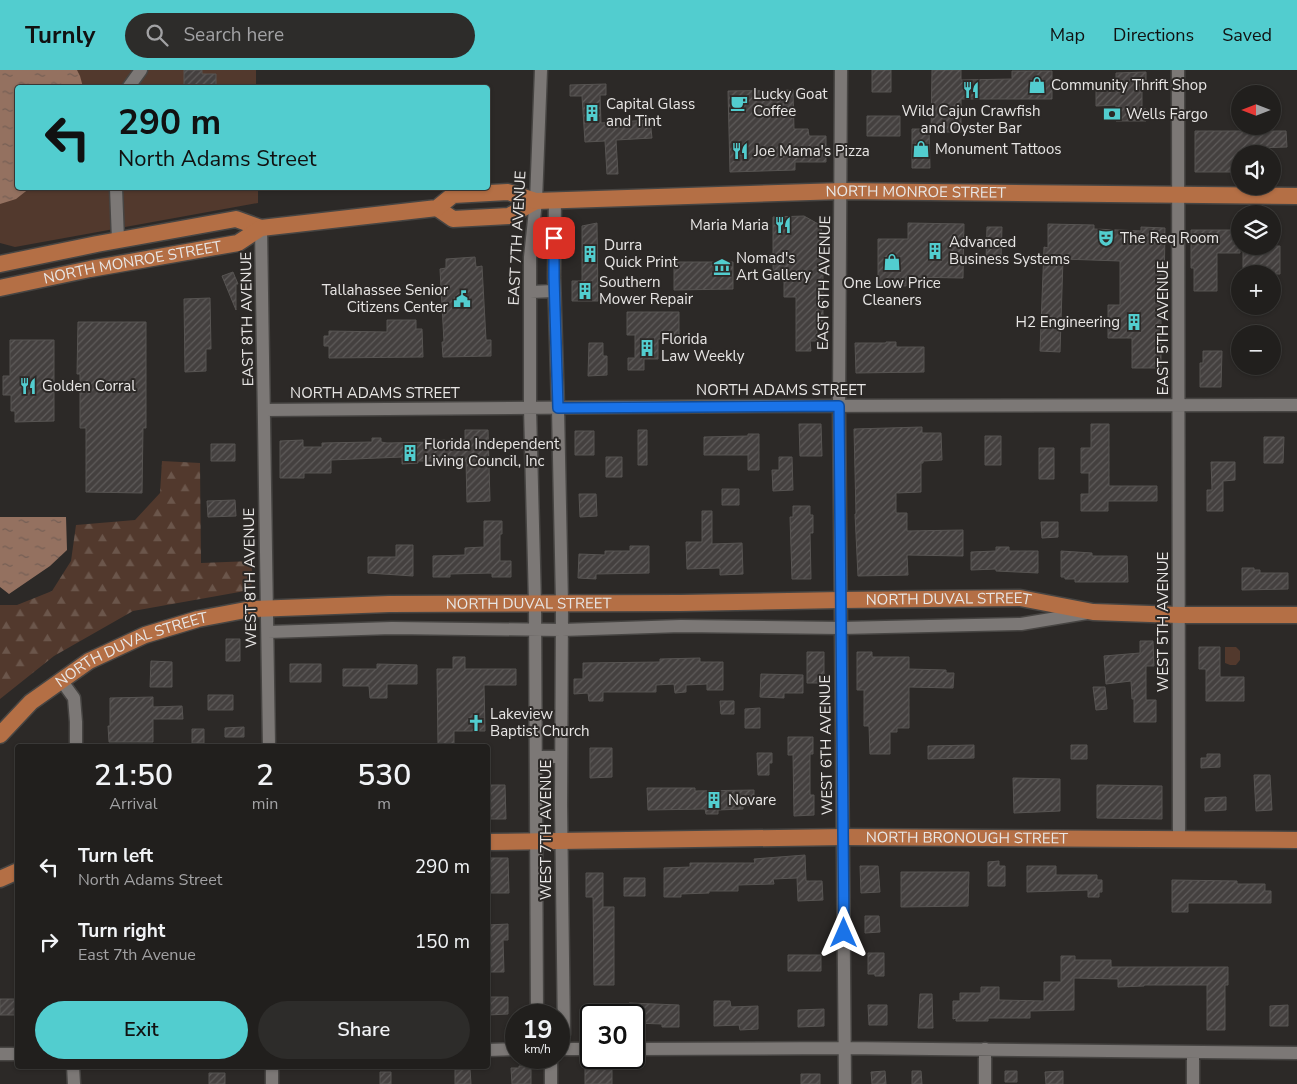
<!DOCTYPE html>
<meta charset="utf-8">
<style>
body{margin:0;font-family:"Nunito Sans",sans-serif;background:#2d2c2a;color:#f1f3f6;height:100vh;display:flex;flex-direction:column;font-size:19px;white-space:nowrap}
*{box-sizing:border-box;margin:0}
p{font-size:16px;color:#a2a2a4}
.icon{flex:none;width:28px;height:28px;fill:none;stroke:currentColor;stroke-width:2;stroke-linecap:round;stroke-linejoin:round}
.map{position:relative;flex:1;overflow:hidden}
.side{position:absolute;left:15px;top:674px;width:475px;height:325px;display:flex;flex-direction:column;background:#211f1d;border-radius:5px;box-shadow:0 1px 4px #0004,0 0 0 1px #3e3d3b}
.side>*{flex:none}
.top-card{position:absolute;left:15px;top:15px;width:475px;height:105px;border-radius:5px;box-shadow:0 1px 4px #0004,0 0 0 1px #3e3d3b;background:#52cdcf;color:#111;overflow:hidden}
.needle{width:32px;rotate:270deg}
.buttons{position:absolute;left:1231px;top:15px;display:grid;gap:10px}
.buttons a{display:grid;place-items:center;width:50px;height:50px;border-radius:50%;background:#211f1d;box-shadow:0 1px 4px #0004,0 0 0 1px #3e3d3b;font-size:25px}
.speed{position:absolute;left:505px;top:934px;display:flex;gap:10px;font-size:25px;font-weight:700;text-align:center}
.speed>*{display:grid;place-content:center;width:65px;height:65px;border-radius:50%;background:#211f1d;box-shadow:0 1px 4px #0004,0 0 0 1px #3e3d3b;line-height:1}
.speed small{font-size:12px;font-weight:400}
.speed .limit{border:2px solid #111;border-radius:8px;background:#fff;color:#111}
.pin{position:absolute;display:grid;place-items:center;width:42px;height:42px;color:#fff;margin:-21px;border-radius:10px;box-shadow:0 2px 8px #0006}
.me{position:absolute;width:55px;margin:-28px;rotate:0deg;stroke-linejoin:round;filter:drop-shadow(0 0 4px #0008)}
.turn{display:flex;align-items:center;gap:18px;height:105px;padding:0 20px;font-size:22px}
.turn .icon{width:65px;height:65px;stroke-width:2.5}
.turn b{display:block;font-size:35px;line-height:42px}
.eta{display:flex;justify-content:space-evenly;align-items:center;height:85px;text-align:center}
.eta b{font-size:30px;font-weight:600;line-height:35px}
.action{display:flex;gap:10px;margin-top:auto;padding:10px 20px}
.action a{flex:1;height:58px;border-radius:30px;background:#52cdcf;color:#111;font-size:20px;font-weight:600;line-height:58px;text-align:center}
.action a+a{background:#2d2c2a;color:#f1f3f6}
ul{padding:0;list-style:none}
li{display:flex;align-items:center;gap:15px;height:75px;padding:0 20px}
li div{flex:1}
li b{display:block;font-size:19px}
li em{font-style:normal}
header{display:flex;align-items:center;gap:30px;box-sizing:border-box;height:70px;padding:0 25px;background:#52cdcf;color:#111}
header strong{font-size:24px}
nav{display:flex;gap:28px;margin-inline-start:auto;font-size:18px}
.search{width:350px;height:45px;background:#2d2c2a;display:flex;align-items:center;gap:12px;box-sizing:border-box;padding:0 18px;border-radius:28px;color:#a2a2a4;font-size:19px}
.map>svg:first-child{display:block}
.green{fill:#52392d}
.forest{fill:url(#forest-firs)}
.water{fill:url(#water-ripples)}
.building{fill:url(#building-hatch);stroke:#575452}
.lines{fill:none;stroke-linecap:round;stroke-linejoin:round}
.minor-casing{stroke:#474543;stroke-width:15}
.major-casing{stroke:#474543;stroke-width:19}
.minor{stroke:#7c7876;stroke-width:12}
.major{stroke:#b46f45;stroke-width:16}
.route-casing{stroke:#114b97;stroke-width:12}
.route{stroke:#1a73e8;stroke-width:9}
.labels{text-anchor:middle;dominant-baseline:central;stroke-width:4;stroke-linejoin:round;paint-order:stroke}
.poi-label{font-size:15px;fill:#e8e6e5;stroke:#2c2927;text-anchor:start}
.street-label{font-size:15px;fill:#e8e6e5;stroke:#2c2927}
</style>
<header>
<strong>Turnly</strong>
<div class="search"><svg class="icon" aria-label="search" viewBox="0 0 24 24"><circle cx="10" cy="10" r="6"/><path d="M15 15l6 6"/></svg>Search here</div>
<nav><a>Map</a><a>Directions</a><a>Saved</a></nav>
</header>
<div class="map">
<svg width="1297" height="1014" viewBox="0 0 1297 1014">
<defs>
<pattern id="forest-firs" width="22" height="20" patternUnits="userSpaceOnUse" patternTransform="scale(1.25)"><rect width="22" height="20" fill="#52392d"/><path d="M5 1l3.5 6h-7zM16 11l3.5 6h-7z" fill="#6b564b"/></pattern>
<pattern id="water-ripples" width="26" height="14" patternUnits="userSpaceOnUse" patternTransform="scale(1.25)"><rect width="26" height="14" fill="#947160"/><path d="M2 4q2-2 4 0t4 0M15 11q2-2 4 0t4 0" fill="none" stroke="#755f55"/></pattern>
<pattern id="building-hatch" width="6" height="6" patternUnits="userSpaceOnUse" patternTransform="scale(1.25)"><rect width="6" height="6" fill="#44403f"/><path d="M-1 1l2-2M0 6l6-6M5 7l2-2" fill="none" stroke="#5f5c5b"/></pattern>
</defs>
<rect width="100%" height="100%" fill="#2c2927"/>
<path class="green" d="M0 0H256V17L18 18V118H258V133L15 177 0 173Z
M1225 577H1236L1240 581V590L1236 595H1230L1225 593Z"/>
<path class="forest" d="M162 391 200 393 201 493 252 491V514L245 521 133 541 54 586 0 629V535H17L52 521 71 491 76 455 135 450 160 423Z"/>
<path class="water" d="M0 0H77L80 6 83 17 18 18V118H30L16 129 0 134Z
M0 447H66L67 480 50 496 9 524 0 517Z"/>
<path class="building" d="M184 0H202V4H216V18H206V16H184Z
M872 0H891V22H872Z
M932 0H961V10L1012 9V1H1052V29H961V62H931Z
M1146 2V15H1142V39H1146V51H1116V35L1096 36V13H1116V3Z
M606 14V25H600L601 53 650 50 652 68 616 70 618 104H607L605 71 585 72 582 26H570V15Z
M793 20 794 59H808L809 66H826V92H795V100L730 102 728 21Z
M867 46H900V66H867Z
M912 59H929L930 98H912Z
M1195 61H1286L1287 77 1253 78V84H1240V102H1195Z
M804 146 820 155 823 166V259H817V271H810L811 281H796V227H784V208H773V147Z
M597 153 598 231H572V211H582V156Z
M908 153 964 154 963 208 906 207V216L878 215V169H908Z
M1048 154 1094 155V159L1141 161V157L1165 158 1164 227H1161V298H1132V268H1108V235H1120V191L1063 189 1060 282 1040 281 1044 177 1048 178Z
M987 157H1002L1001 189H986Z
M1191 160H1240V183H1217V221H1194V198H1191Z
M1243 176H1280V204H1243Z
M475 187 476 197 482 196 486 270H491V286L443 287 442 272H444L440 199 446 198V189Z
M674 192H733V219L674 220Z
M233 202 238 214H236V240L222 206Z
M210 228 211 279H206V301L185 302 184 229Z
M627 242H679V269H658V289H644V300H628V288H635V265H627Z
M387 250H416V259H422L423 287 329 288V276H324V266H329V261L387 262Z
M78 252H146V358H143L142 423 86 422V358H80V304H77Z
M10 270H54V351L15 352V341H11V325H3V306H10Z
M886 272H896V277H924V302L856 303 855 273H886Z
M589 273H603V286H607V305L588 306Z
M1203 281H1222L1221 317H1200V293H1203Z
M799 354H821L822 386H800Z
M1091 354H1109V416H1157V431H1108V441H1081V424H1089V403H1081V378H1091Z
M922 357V363H941L942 390 923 391V393H921V422L896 423V443H907V461L963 460V486L907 485 908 505 858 506 855 444H856L854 359Z
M465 360H488L490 431 467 432 466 391H418V393L402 394V387L331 390V403H304V408H280V371L303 370V377H322V373L372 372V368H381V372L387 373 436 372V370H465Z
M638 360H647V395H638Z
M575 361H594V385H575Z
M748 364H759V400H748V385H704V367L748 366Z
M985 366H1001V395H985Z
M1264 367H1284L1283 393H1264Z
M211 374H235V391H211Z
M1039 378H1054V409H1039Z
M606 387H622V407H606Z
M779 387H792L793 420 773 421 772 400H779Z
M1211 392H1235V410L1223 411V441H1207V420H1212Z
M722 419H739V435H722Z
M579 424H596L597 446 580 447Z
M235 430 236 446 208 447 207 431Z
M793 436H810V445H813V463H810L811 509H792L790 447H793Z
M702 441H712V474L742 473 743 504 720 505V498L687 499 686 472H702Z
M484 451H502V464H500V491H511V507H492V503L450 504V507H433V486L465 485V478L484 477Z
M1041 452H1058V467L1042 468Z
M396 475H413V506L368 503V487H396Z
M630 476H649V503L596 504V509L578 508 579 484 605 485V481H630Z
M996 477H1009V481H1038V503L996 501V499L971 500V482L996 481Z
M1061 481 1092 483V486H1127L1128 512H1075V509H1065V507H1061Z
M1242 498H1254V500H1260V503H1288V519L1242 520Z
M226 569H240V591H226Z
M1140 571H1153L1154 596H1146V630H1156V652H1134V629H1132L1131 611 1106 614 1104 586 1140 583Z
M1199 577H1220V607H1244V631H1206V599H1199Z
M807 582H824V613H807Z
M857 582H872V587H909V599L946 600V603H954L953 618 909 617V658H897V662H890V684H870L869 656H864V620H857Z
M453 587H465V599H516V615H484L485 661H454V676H438L437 599H453Z
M700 588V592H723V620H707V614L686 615V622L675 623 674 614 656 615V622H603V631H589L588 623 574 624V609H583V593L660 592V589Z
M151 591 172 592V617H150Z
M290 594H321V612H290Z
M377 594 417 595V614H387V628H370L369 616H343V599H377Z
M761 604 803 605V623H784V628L760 627Z
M1093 617H1105L1107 639 1096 640Z
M208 625H233V640H208Z
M153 627V637L182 636 183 649H153V672H109L108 656H110V628Z
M720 631H734V644H721Z
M760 638V658H745V639Z
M244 657V667H225V658Z
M192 659H204V673H192Z
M788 667H813V684H810V725H814V745L794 746 793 685H788Z
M974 675V688L928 689V676Z
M1071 675H1087V689H1071Z
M590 678H612V707L590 708Z
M757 683H772V693H769V705H758Z
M1207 684H1220V697L1201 698V688H1207Z
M1254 705H1270L1272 740 1256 741Z
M1013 708 1060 709V741L1014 743Z
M488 715H505L506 749H488Z
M1097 715 1162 716V749L1097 748Z
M647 718H695V721L754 720V735H743V739L718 740V744H706L705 739 648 740Z
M1226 727V740L1205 741V728Z
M805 785 806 811H822L823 830 798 831 797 808 773 809 774 814 738 815V821H709V823L681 824V827H664V798L690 797V793H755L754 789Z
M488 788H508L509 823H489Z
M999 791V796H1005V816H988V792Z
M860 796H878L880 822 861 823Z
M1027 796H1056V805H1097V810H1102V822H1099V827H1088V820L1027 822Z
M901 802H969L968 836 901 837Z
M586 803H603V837H614V915H594L593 827H586Z
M624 808H645V826H624Z
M1172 810 1237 811V814H1265V821H1271V833H1188V842H1172Z
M865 846H879L880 862 865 863Z
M508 854V870H503L504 902H488V855Z
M868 883H884V906H875V904H868Z
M788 885H821V901H788Z
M1061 886H1075V890H1111V897H1228V915H1225V960H1207V915H1144V916L1118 917V909L1074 908V940L1030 941V948H988V951H956V948L953 949V931H960V923H981V917H999V930L1044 931V912H1061Z
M920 924H932L933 958H918Z
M488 927H508V944L488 945Z
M0 929H18V945H0Z
M714 931H730L731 937 758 936V959L740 960 739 955 714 956Z
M629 933 679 935V957H662V954L634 953V945H629Z
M591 934 608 935V945H591Z
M868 935H887V955H869Z
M1288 935V956H1270V936Z
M824 939V956L798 957V940Z
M519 996H531V1014H512L511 998H519Z
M585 998H612V1014H585Z
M470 999 471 1014H455V1000Z
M885 1001 886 1014H872L871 1002Z
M912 1001H921L922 1014H912Z
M1005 1001H1017V1012H1005Z
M1063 1001V1014H1046L1045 1002Z
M380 1002H391V1014H380Z
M209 1003H225V1014H209Z
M801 1004H820V1014H801Z"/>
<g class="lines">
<g class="minor-casing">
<path id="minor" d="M841 0 839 336 845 1014
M1178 0 1179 769
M128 18 141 0
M116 118 118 170
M555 130 554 207 558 338 562 534 561 735 564 964 559 970
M261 158 269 676
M530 222 554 221
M264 340 775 336 1297 335
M268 562 392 558 562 560 681 556 841 558 1021 554 1087 543
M61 610 74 628 76 652V676
M536 687H561
M537 945 535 534 530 338V187L536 131 541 0
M559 979H591
M634 979 844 978 1297 983
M985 979V1014
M488 980 516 979
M1193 982V1014
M0 984H18
M551 988V1014
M73 996 74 1014
M272 996V1014"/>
</g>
<g class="major-casing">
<g id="major">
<path d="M437 138 453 149 509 146 536 131"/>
<path d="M0 194 97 174 236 149 261 158"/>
<path id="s1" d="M0 218 90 199 238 173 261 158 437 138 453 125 508 122 536 131 842 121 1297 126"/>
<path id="s2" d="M0 665 31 632 89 591 145 565 198 549 251 539 389 534 681 533 841 530 1020 528 1093 542 1179 545H1297"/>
<path id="s3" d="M488 772 844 767 1297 770"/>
<path d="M0 809 18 801"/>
</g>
</g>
<use href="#minor" class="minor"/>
<use href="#major" class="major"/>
</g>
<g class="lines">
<g class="route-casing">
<path id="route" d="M554 168V207L558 338 839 336 844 863"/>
</g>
<use href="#route" class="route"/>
</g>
<defs>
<g id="shop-bare" transform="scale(1.35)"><path d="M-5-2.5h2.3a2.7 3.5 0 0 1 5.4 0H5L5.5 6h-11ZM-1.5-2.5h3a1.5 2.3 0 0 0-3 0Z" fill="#52cdcf" stroke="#2c2927" stroke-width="2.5" paint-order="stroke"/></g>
<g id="restaurant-bare" transform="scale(1.35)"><path d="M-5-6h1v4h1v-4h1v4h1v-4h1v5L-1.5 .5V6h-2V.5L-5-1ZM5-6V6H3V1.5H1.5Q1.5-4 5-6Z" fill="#52cdcf" stroke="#2c2927" stroke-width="2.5" paint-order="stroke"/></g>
<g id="cafe-bare" transform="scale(1.35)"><path d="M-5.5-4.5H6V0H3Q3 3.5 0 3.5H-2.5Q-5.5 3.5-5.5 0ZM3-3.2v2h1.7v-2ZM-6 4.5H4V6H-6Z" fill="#52cdcf" stroke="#2c2927" stroke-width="2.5" paint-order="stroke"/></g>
<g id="building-bare" transform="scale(1.35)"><path d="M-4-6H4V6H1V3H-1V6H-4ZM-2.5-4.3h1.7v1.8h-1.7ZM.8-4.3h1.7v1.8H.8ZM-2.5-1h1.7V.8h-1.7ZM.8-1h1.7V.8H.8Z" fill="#52cdcf" stroke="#2c2927" stroke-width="2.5" paint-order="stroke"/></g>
<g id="bank-bare" transform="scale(1.35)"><path d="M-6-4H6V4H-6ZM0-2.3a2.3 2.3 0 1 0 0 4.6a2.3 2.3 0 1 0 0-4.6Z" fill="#52cdcf" stroke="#2c2927" stroke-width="2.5" paint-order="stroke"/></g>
<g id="theatre-bare" transform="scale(1.35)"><path d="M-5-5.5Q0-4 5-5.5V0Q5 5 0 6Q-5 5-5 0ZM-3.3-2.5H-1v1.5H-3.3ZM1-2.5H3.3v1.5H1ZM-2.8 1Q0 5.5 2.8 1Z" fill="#52cdcf" stroke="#2c2927" stroke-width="2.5" paint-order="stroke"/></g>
<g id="museum-bare" transform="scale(1.35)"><path d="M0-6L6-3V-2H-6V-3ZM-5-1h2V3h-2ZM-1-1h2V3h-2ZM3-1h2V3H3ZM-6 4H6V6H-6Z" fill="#52cdcf" stroke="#2c2927" stroke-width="2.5" paint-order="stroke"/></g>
<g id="civic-bare" transform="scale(1.35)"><path d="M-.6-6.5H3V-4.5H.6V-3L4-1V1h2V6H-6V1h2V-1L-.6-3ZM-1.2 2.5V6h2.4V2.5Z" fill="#52cdcf" stroke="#2c2927" stroke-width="2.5" paint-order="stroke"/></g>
<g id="church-bare" transform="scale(1.35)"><path d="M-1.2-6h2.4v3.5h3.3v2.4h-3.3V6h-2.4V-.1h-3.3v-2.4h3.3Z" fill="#52cdcf" stroke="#2c2927" stroke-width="2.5" paint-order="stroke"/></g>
</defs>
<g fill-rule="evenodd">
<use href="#shop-bare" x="1037" y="15"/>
<use href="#restaurant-bare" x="971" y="20"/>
<use href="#cafe-bare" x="739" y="33"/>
<use href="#building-bare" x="592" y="43"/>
<use href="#bank-bare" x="1112" y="44"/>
<use href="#shop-bare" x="921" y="79"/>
<use href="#restaurant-bare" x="740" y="81"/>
<use href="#restaurant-bare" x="783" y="155"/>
<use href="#theatre-bare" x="1106" y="168"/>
<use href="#building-bare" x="935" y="181"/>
<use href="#building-bare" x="590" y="184"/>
<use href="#shop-bare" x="892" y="192"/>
<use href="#museum-bare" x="722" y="197"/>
<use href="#building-bare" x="585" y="221"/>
<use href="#civic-bare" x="462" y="229"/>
<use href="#building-bare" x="1134" y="252"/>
<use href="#building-bare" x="647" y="278"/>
<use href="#restaurant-bare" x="28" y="316"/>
<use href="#building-bare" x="410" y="383"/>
<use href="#church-bare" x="476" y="653"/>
<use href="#building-bare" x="714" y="730"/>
</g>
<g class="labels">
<g class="poi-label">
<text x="1051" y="15">Community Thrift Shop</text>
<text x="753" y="24">Lucky Goat<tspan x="753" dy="17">Coffee</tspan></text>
<text x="606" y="34">Capital Glass<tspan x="606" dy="17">and Tint</tspan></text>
<text x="971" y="41" text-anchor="middle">Wild Cajun Crawfish<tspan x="971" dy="17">and Oyster Bar</tspan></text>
<text x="1126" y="44">Wells Fargo</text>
<text x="935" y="79">Monument Tattoos</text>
<text x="754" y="81">Joe Mama's Pizza</text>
<text x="769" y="155" text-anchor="end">Maria Maria</text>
<text x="1120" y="168">The Req Room</text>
<text x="949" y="172">Advanced<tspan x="949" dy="17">Business Systems</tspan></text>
<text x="604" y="175">Durra<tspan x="604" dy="17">Quick Print</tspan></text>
<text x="736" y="188">Nomad's<tspan x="736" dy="17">Art Gallery</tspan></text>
<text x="599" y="212">Southern<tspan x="599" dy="17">Mower Repair</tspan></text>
<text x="892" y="213" text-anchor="middle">One Low Price<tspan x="892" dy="17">Cleaners</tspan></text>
<text x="448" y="220" text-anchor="end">Tallahassee Senior<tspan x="448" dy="17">Citizens Center</tspan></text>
<text x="1120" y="252" text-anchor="end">H2 Engineering</text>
<text x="661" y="269">Florida<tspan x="661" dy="17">Law Weekly</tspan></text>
<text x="42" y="316">Golden Corral</text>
<text x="424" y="374">Florida Independent<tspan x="424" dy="17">Living Council, Inc</tspan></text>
<text x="490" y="644">Lakeview<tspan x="490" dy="17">Baptist Church</tspan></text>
<text x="728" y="730">Novare</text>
</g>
<g class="street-label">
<text stroke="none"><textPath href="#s1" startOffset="932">NORTH MONROE STREET</textPath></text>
<text transform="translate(517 168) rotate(-87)">EAST 7TH AVENUE</text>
<text stroke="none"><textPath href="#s1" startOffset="135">NORTH MONROE STREET</textPath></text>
<text transform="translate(824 213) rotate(-89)">EAST 6TH AVENUE</text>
<text transform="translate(247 249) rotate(-91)">EAST 8TH AVENUE</text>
<text transform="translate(1163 258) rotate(-90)">EAST 5TH AVENUE</text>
<text x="781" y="320">NORTH ADAMS STREET</text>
<text x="375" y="323">NORTH ADAMS STREET</text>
<text transform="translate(250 508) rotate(-91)">WEST 8TH AVENUE</text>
<text stroke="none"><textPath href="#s2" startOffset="985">NORTH DUVAL STREET</textPath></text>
<text stroke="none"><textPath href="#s2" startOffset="565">NORTH DUVAL STREET</textPath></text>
<text transform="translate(1163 552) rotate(-90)">WEST 5TH AVENUE</text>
<text stroke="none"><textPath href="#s2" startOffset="160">NORTH DUVAL STREET</textPath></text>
<text transform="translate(826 675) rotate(-91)">WEST 6TH AVENUE</text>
<text transform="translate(546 760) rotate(-90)">WEST 7TH AVENUE</text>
<text stroke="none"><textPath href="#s3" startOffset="479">NORTH BRONOUGH STREET</textPath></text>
</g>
</g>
</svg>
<div class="buttons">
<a><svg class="needle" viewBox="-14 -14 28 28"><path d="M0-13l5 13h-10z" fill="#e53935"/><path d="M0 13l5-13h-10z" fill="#a2a2a4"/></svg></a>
<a><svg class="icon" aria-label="sound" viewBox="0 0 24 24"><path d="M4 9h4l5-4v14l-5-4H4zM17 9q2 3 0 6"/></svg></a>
<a><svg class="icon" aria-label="layers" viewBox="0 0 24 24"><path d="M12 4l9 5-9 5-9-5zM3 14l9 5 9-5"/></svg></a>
<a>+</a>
<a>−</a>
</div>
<div class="speed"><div>19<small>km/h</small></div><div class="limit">30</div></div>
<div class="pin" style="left:554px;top:168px;background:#d93025"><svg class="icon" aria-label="arrive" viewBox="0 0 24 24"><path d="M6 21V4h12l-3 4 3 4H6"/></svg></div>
<svg class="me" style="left:844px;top:863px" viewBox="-20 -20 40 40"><path d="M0-17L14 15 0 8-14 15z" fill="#1a73e8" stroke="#fff" stroke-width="4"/></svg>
<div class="top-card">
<div class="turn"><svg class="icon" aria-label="left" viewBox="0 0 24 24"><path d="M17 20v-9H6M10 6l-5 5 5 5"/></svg><div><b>290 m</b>North Adams Street</div></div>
</div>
<section class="side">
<div class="eta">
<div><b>21:50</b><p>Arrival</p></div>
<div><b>2</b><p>min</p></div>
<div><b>530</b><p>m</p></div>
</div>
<ul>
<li><svg class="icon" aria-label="left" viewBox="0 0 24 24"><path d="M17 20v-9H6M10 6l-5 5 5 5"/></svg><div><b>Turn left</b><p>North Adams Street</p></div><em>290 m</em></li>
<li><svg class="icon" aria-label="right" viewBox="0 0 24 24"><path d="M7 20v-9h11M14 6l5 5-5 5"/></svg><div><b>Turn right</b><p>East 7th Avenue</p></div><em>150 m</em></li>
</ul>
<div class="action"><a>Exit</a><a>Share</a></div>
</section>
</div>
